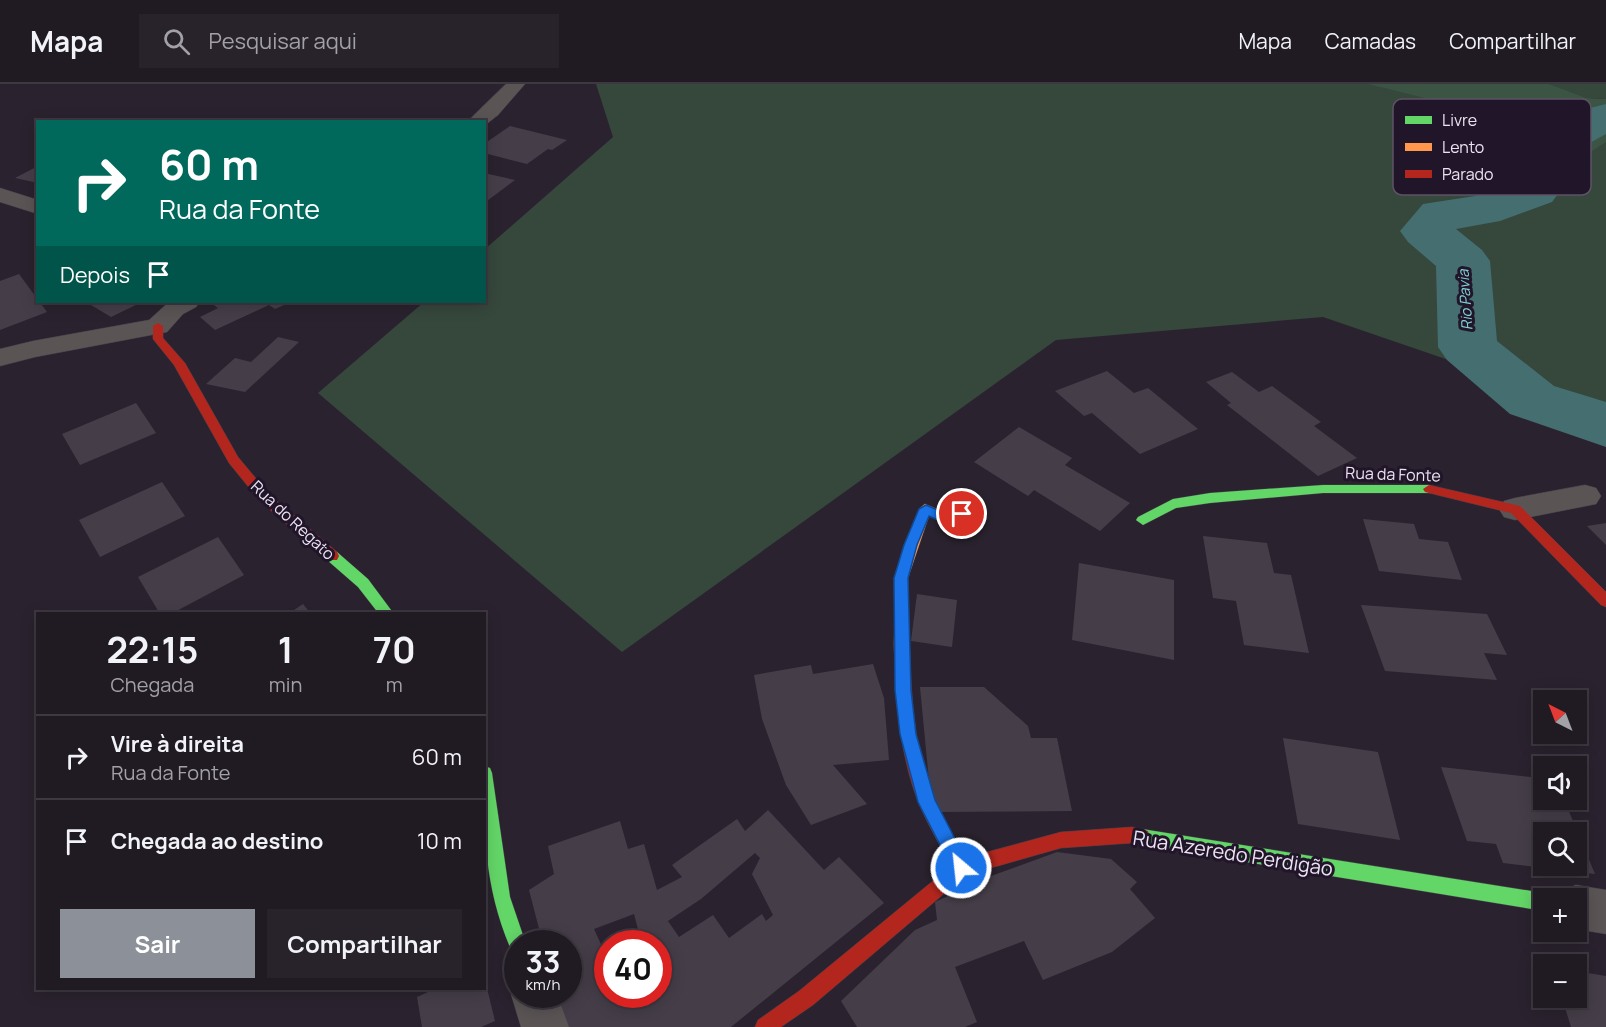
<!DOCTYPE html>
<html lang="pt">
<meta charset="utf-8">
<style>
body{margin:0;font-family:Manrope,sans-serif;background:#28232b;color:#f1f3f6;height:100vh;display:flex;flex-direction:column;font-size:22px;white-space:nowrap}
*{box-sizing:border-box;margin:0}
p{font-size:20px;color:#a2a1a6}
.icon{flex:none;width:33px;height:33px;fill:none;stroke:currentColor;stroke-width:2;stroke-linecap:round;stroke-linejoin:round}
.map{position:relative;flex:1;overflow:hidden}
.side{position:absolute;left:36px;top:528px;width:450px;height:378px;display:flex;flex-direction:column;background:#201a23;border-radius:0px;box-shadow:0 3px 15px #0003,0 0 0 2px #3d3841}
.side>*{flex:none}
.guide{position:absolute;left:36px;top:36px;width:450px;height:183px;border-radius:0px;box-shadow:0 3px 15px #0003,0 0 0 2px #3d3841;background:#00695c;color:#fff;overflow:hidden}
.needle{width:39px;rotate:318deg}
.controls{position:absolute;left:1533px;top:606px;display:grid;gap:12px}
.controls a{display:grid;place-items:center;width:54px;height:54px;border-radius:0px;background:#201a23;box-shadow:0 3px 15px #0003,0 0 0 2px #3d3841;font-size:30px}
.speed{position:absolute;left:504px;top:846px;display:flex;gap:12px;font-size:30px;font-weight:700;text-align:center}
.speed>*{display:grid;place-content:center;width:78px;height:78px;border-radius:50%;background:#201a23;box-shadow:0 3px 15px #0003,0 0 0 2px #3d3841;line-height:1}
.speed small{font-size:15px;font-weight:400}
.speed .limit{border:9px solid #d22;background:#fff;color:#111}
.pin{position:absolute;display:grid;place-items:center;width:51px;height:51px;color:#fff;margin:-26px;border:3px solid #fff;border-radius:50%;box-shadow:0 2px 6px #0007}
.me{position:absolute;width:66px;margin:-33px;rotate:332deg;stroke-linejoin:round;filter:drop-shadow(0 0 4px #0008)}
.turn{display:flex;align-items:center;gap:21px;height:126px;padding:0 24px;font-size:27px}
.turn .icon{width:78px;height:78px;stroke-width:2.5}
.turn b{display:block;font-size:42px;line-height:51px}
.then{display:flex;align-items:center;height:57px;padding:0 24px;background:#0003;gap:12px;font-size:22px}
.eta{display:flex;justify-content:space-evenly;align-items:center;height:102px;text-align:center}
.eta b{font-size:36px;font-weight:700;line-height:42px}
.cta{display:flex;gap:12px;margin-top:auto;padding:12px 24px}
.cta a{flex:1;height:69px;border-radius:0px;background:#8c9099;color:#fff;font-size:24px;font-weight:700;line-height:69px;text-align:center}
.cta a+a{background:#28232b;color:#f1f3f6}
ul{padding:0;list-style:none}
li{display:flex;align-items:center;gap:18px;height:84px;padding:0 24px;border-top:2px solid #3d3841}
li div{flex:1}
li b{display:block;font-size:22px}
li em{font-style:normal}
header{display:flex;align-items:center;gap:36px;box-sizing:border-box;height:84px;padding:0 30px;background:#201a23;border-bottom:2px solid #3d3841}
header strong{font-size:28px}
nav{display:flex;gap:33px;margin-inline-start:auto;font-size:21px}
.search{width:420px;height:54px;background:#28232b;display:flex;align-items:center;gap:15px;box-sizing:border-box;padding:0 21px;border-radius:0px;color:#a2a1a6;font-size:22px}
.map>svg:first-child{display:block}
.green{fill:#36473c}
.forest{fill:#3b5444}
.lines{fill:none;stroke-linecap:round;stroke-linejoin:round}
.river{fill:#456e71;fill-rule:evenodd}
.building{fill:#453e49;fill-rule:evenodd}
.street-casing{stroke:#453f49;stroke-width:1}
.fast-casing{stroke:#453f49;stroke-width:1}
.slow-casing{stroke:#453f49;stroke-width:1}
.jam-casing{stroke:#453f49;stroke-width:1}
.street{fill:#5a5455;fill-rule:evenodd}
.fast{fill:#63d668;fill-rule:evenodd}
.slow{fill:#ff974d;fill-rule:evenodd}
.jam{fill:#b3261e;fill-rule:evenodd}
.route{fill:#1a73e8;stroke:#114b97;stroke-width:1.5}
.labels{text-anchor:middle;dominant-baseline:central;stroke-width:6;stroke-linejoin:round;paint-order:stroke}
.far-water-label{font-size:15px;font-style:italic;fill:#80d1d5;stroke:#21152a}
.street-label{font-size:16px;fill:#ebe3f2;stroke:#21152a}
.near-street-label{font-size:20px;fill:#ebe3f2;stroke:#21152a}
.key{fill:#21152a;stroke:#5e5366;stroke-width:1.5}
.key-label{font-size:16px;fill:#ebe3f2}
</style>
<header>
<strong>Mapa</strong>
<div class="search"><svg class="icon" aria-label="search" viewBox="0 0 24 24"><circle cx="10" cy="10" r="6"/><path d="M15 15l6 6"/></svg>Pesquisar aqui</div>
<nav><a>Mapa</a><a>Camadas</a><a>Compartilhar</a></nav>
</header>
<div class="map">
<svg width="1606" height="943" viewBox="0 0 1606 943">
<rect width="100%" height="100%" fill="#2a232f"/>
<path class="green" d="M596 0H1606V15L1588 14 1606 24V330L1323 233 1056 256 622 568 318 309 424 218H484L485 165 613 53Z"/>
<path class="forest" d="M1368 0H1549L1586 14 1606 15V58L1589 69 1522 76 1521 52C1476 24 1420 13 1368 0Z"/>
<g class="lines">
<path class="river" d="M1606 20V50L1584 62 1582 78 1552 118 1500 137 1456 145 1482 166 1490 177 1497 257 1554 302 1606 318V363L1510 330 1447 276 1438 263 1436 182 1408 158 1400 147 1423 120 1475 112 1518 98 1535 76 1539 55 1546 45 1590 24Z"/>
</g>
<path class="building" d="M510 42 567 56 552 66 548 65 527 80 484 69V60Z
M38 82V99L15 94Z
M484 89 515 96 487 117 484 116Z
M19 190 47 228 0 246V197Z
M86 218H142L111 233Z
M214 218H291L275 225 269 221 215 246 200 233 218 224 211 219Z
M278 253 299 258 245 308 206 300 235 274 251 278Z
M1107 287 1134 309 1148 304 1198 345 1140 370 1092 329 1084 332 1055 307Z
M1232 288 1259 308 1272 302 1321 338 1314 342 1357 374 1318 392 1227 321 1231 319 1206 298Z
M136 319 156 349 80 381 62 350Z
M1019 343 1072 374 1065 381 1130 419 1100 447 1034 406 1028 412 974 378Z
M162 398 185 432 100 473 79 436Z
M1363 435 1414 440 1419 455 1448 458 1462 496 1379 487Z
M1606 439V461L1587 442Z
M1203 452 1267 459 1274 489 1291 491 1309 569 1244 561 1236 517 1213 514Z
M218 453 244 491 171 530H160L138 493Z
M1079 479 1174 496V576L1072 556Z
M917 510 957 516 952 563 911 557Z
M303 520 311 530H288Z
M1361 521 1487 530 1507 571 1484 569 1497 596 1385 587Z
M873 580 884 614 889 676 833 681 867 720 811 741 786 701 762 635 754 591 811 581 813 590Z
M920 603H984L1028 642 1031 654H1057L1072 727 932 728Z
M1283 654 1378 668 1400 756 1298 740Z
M1441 683 1539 694 1544 704V716H1548L1552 724 1568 725 1595 790 1503 779 1496 760 1467 757ZM1544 748H1576V782H1544Z
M768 726 824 786 839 773 884 819 731 943H557L543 910H568V860H543L529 806 554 790 548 762 620 737 628 765 644 760 657 806 682 793 672 781 737 735 745 747ZM755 769 760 774 752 790 773 831 766 837 762 830 729 854 713 831 679 853 668 837 701 815ZM634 830 639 849 621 860H658V910H608V867L605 869 594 845Z
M1057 768 1111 775 1137 798 1130 805 1155 834 1112 868 1043 896 1024 857 955 883 977 938 965 943H857L841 917 915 846 937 836 935 818 991 792Z
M1576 887 1606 892V943H1571L1562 914H1576Z
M484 892 495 937 481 943H422L417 913 437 904H484Z"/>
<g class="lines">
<g class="street-casing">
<path id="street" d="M506 0H525L498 31 484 42V38H467Z
M0 104 38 116V130L0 118Z
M169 218H200L196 223 183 230 167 248 35 273 0 282V265L33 257 149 236Z
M1585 401 1596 404 1601 412 1596 420 1515 436 1504 433 1499 425 1504 417 1515 414Z
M1576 801 1606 806V850L1576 845V814H1558L1561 808Z
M518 894V910H557L569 943H521L511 910Z"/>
</g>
<g class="fast-casing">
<path id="fast" d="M1323 401H1429L1435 405 1429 409H1323L1210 419 1176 424 1143 441 1136 436 1138 433 1173 415 1210 409Z
M332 467 337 468 368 495 394 530H379L358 503 327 476 325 472 327 468Z
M484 682 490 684 492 689 510 813 526 860H518V871L512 868C484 803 484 751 484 682Z
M1142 745 1544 809 1551 814H1544V827L1142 761 1136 759 1134 753 1136 747Z"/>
</g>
<g class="slow-casing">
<path id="slow" d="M925 420 944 428 962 425 968 430 967 433 943 438 929 432 908 494 909 547 907 551 902 553 897 551 895 547 894 494 919 425Z"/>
</g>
<g class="jam-casing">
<path id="jam" d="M158 239 163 242V254L185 279 238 373 269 410 337 468 339 472 337 476H327L259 416 229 379 174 281 153 255V242Z
M1429 401 1520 422 1606 508V523L1601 521 1511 429 1425 408 1423 405Z
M902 541 907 543 909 547C911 605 912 667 936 721 944 740 956 757 965 774L1061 748 1132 743 1148 747 1150 753 1148 759 1142 761 1132 759 1061 764 966 791 813 921 781 943H755L758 936 799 907 951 782C940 761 928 741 919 720 902 677 897 630 896 584 895 572 891 554 897 543Z"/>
</g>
<use href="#street" class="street"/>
<use href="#fast" class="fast"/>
<use href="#slow" class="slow"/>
<use href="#jam" class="jam"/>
</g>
<path class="route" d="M926 421 947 430 962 426 969 430C958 444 943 439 929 432L917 461 908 494 911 606 916 650 935 716 970 784 967 790 961 792 955 790 918 718 900 650 895 606 894 494 904 461 919 425Z"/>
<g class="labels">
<g class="far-water-label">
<text transform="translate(1465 216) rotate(-94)">Rio Pavia</text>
</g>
<g class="street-label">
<text transform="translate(1393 390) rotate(2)">Rua da Fonte</text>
<text transform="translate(293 436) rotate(43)">Rua do Regato</text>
</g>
<g class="near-street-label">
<text transform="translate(1233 769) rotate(9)">Rua Azeredo Perdigão</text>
</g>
</g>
<rect x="1393" y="15" width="198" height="96" rx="9" class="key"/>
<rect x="1405" y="32" width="27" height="8" fill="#63d668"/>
<rect x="1405" y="59" width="27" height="8" fill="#ff974d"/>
<rect x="1405" y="86" width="27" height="8" fill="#b3261e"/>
<g class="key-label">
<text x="1442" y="42">Livre</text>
<text x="1442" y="69">Lento</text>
<text x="1442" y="96">Parado</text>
</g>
</svg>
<div class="controls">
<a><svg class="needle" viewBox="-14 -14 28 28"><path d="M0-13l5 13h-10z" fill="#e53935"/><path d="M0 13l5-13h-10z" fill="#a2a1a6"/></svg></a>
<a><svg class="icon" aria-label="sound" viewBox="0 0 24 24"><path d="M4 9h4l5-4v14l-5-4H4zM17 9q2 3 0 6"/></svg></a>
<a><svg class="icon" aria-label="search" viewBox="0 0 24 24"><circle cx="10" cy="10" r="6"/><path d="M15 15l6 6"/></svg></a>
<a>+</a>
<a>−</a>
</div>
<div class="speed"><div>33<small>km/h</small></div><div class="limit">40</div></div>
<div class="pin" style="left:962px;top:430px;background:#d93025"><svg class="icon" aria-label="arrive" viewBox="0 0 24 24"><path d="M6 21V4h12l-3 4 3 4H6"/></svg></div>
<svg class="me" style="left:961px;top:784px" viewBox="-20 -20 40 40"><circle r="17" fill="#1a73e8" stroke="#fff" stroke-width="3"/><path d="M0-11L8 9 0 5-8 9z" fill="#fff"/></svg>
<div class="guide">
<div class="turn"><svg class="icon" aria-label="right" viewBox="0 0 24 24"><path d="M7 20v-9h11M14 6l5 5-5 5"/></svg><div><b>60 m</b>Rua da Fonte</div></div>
<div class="then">Depois<svg class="icon" aria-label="arrive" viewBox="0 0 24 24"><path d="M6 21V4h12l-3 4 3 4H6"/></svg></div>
</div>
<section class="side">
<div class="eta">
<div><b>22:15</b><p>Chegada</p></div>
<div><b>1</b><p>min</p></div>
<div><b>70</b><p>m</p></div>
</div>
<ul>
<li><svg class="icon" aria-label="right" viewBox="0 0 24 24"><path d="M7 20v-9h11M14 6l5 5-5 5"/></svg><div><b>Vire à direita</b><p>Rua da Fonte</p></div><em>60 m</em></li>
<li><svg class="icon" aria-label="arrive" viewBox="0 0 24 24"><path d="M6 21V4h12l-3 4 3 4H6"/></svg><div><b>Chegada ao destino</b></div><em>10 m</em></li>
</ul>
<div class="cta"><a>Sair</a><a>Compartilhar</a></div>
</section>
</div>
